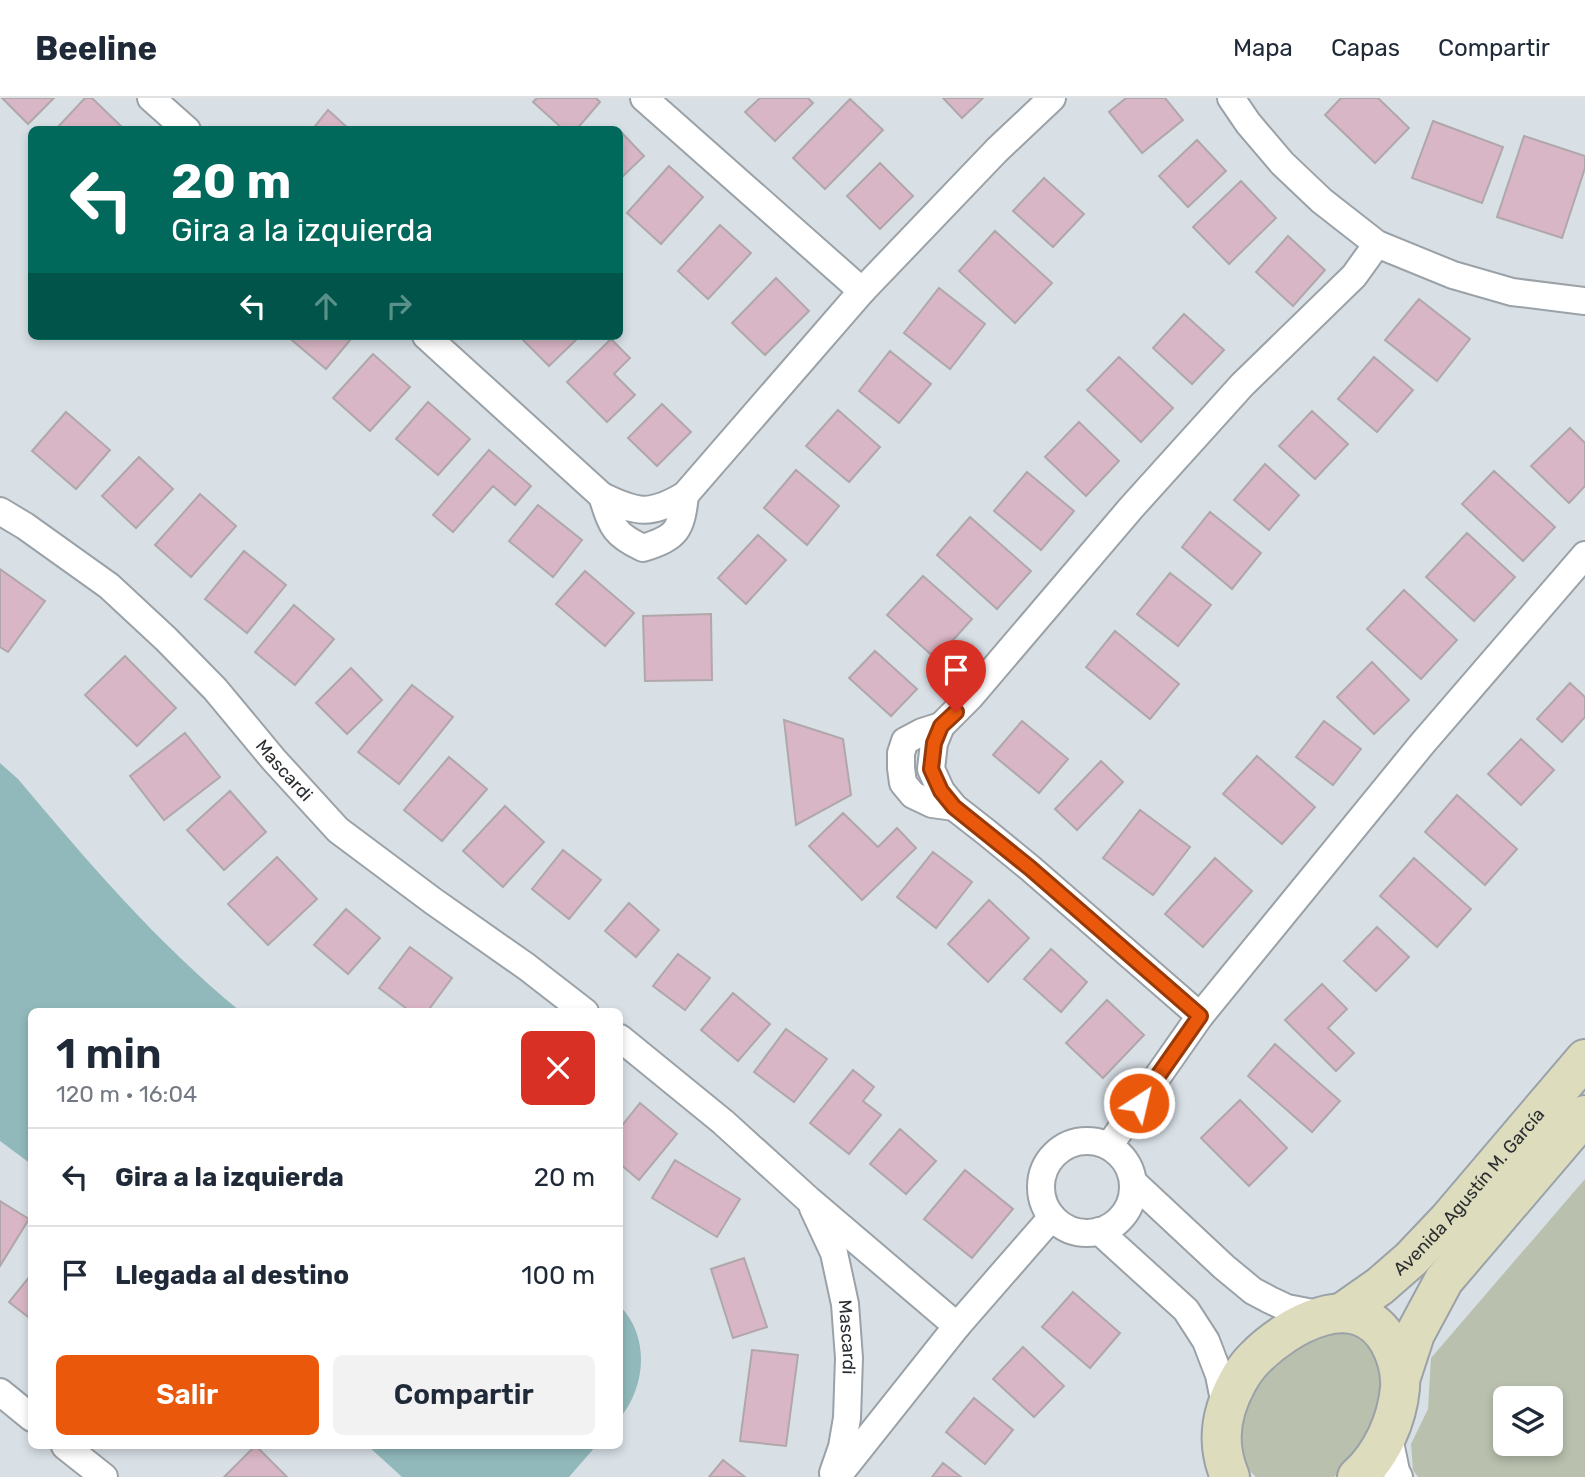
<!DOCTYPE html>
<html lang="es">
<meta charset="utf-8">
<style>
body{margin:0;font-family:Rubik,sans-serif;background:#f2f2f3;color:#1f2937;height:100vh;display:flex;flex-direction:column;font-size:26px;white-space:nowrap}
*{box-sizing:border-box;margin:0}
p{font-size:23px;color:#747a83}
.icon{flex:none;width:38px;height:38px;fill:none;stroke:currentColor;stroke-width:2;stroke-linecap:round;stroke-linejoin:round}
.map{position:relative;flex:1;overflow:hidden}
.details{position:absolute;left:28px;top:910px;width:595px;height:441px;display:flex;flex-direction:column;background:#fff;border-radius:10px;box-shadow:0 4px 10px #0003}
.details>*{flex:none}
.hud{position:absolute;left:28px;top:28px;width:595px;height:214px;border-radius:10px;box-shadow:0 4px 10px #0003;background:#00695c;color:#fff;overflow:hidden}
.controls{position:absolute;left:1493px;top:1288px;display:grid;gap:14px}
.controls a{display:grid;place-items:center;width:70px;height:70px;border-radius:10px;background:#fff;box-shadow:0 4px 10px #0003;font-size:35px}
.pin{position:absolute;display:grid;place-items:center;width:60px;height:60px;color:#fff;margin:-72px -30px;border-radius:50% 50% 50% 0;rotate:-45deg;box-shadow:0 0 7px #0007}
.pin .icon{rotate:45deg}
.me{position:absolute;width:77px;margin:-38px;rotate:35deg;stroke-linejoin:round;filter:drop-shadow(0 0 5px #0008)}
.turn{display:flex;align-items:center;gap:24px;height:147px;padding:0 28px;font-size:32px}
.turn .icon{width:91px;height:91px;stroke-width:2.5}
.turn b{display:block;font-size:49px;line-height:60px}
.lanes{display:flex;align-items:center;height:66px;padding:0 28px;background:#0003;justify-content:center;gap:35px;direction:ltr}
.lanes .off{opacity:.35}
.round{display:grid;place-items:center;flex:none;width:74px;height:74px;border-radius:10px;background:#f2f2f3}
.head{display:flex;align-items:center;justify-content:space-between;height:119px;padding:0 28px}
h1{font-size:42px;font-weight:600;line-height:52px}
.cta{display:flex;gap:14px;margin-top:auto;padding:14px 28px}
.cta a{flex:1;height:80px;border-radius:10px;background:#ea580c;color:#fff;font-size:28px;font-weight:600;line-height:80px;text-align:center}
.cta a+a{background:#f2f2f3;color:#1f2937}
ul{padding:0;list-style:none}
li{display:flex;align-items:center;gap:21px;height:98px;padding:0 28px;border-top:2px solid #e0e1e3}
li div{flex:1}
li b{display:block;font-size:26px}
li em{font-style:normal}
header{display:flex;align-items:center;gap:42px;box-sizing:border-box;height:98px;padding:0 35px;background:#fff;border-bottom:2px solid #e0e1e3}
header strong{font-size:33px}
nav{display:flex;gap:38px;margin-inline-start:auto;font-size:24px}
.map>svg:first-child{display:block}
.green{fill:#b9c0ad;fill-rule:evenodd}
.water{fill:#91b9bc}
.building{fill:#d9b6c5;stroke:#b0a7aa;stroke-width:2}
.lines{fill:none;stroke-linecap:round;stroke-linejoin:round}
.minor-casing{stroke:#9aa2a8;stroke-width:30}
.secondary-casing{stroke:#9aa2a8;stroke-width:42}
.minor{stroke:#fff;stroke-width:26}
.secondary{stroke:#dddcbd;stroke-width:38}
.route-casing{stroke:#983908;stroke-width:18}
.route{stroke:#ea580c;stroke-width:12}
.labels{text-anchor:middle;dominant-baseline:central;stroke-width:5;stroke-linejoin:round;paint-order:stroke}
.street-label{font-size:18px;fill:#2b2e30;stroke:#e5edf3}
</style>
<header>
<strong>Beeline</strong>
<nav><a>Mapa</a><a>Capas</a><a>Compartir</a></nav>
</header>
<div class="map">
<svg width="1585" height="1379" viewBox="0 0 1585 1379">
<rect width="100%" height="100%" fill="#d8e0e6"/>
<path class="green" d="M1585 1081V1379H1418L1413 1372 1411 1346 1428 1311 1431 1260ZM1505 1300H1550V1346H1505Z
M1338 1232 1353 1236 1366 1244 1374 1254 1381 1268V1318L1340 1375 1334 1379H1256L1245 1368 1240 1353 1239 1332 1251 1291 1284 1253Z"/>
<path class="water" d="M0 665 18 681C88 764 156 844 240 913L32 914 31 1066 0 1043Z
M620 1208C650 1239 646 1288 620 1320Z
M368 1348H596L569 1379H402Z"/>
<path class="building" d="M2 0H54L28 26Z
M85 0H92L125 32H55Z
M537 0H596L600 4 576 32H564L533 4Z
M760 0H808L813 5 775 43 745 14Z
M943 0H983L962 20Z
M1126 0H1165L1183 22 1142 55 1109 14Z
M1341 0H1378L1409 30 1375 65 1325 17Z
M850 1 883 32 825 91 793 60Z
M328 12 350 32H312Z
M1433 23 1503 49 1482 105 1412 80Z
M620 33 644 58 620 81Z
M1524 38 1585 58V70L1562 140 1497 119Z
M1197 42 1226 73 1188 109 1159 78Z
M880 65 913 98 880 131 847 98Z
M669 68 703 99 661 146 627 115Z
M1044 80 1084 116 1053 149 1013 113Z
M1241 83 1276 120 1229 166 1193 129Z
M720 127 751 155 708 201 678 173Z
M995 133 1052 185 1015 225 959 173Z
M1288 138 1325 172 1293 208 1256 174Z
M776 180 809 213 765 257 732 225Z
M939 190 985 226 950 271 904 235Z
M1419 201 1470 241 1437 283 1385 242Z
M1184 216 1224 252 1192 286 1153 250Z
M287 238H348L351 241 326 271Z
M519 238H580L549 268Z
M611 241 630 260 614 276 635 297 607 324 567 284Z
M890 253 931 286 899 325 859 293Z
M373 256 410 289 370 333 333 300Z
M1119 259 1173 310 1141 344 1087 292Z
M1374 259 1413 292 1377 334 1338 301Z
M428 304 470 341 438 377 396 341Z
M662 306 691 334 657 368 628 340Z
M838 312 880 349 849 384 806 348Z
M1312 313 1348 346 1315 381 1279 348Z
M66 314 110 352 76 391 32 353Z
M1079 324 1119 363 1086 398 1045 359Z
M1570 330 1585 345V388L1569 405 1531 368Z
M489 352 531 388 515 407 493 388 453 434 433 417Z
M139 359 173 391 136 430 102 398Z
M1265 366 1299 397 1269 432 1234 402Z
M796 372 839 408 807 447 764 410Z
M1494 373 1555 429 1523 463 1462 406Z
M1027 374 1074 413 1041 452 994 413Z
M200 396 236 428 191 479 155 447Z
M538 407 582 442 553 479 509 443Z
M1210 414 1261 455 1232 491 1182 449Z
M970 419 1031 473 997 511 937 457Z
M1467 435 1515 479 1474 523 1426 479Z
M758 437 786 462 746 506 718 480Z
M244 453 286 487 247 535 205 501Z
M0 471 45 503 8 554 0 549Z
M585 473 634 515 605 548 556 506Z
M1170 475 1211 507 1178 548 1137 516Z
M923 478 972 521 936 561 887 517Z
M1404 492 1457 542 1421 581 1367 531Z
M294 507 334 541 295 587 255 554Z
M711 516 712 582 645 583 643 518Z
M1115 533 1179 586 1150 621 1086 569Z
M875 553 917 591 891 618 849 580Z
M125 558 176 610 137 648 85 597Z
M1372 564 1409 602 1374 636 1337 599Z
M351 570 382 602 347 636 316 605Z
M1570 585 1585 599V619L1562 644 1537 621Z
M412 587 453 619 399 686 358 654Z
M784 622 843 641 851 697 796 727Z
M1022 623 1068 661 1039 695 993 657Z
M1324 623 1361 651 1333 687 1296 659Z
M185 635 220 679 164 722 130 678Z
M1521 641 1554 672 1521 707 1488 676Z
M1257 658 1315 709 1282 746 1223 696Z
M449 659 487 691 442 743 404 712Z
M1101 663 1123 684 1077 732 1055 711Z
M230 693 266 734 224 772 187 732Z
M1457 697 1517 751 1485 787 1425 734Z
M505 708 544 744 503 789 463 753Z
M1140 712 1190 749 1153 797 1103 760Z
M843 715 878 749 897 730 916 750 862 802 809 748Z
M563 752 601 782 569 821 532 791Z
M933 754 972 784 936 830 897 799Z
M277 759 317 801 268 847 228 806Z
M1215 760 1252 793 1203 849 1165 816Z
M1414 760 1471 811 1437 849 1380 798Z
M989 802 1029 840 988 884 948 846Z
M629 805 659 832 636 859 605 833Z
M346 811 380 840 348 876 314 847Z
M1377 829 1409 859 1376 893 1344 863Z
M410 849 452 880 427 914H411L379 890Z
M1051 851 1087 884 1061 914 1024 881Z
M678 856 710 880 685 912 653 888Z
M1322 886 1347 911 1328 930 1354 955 1336 973 1285 922Z
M733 895 770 926 738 963 701 932Z
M1107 902 1144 937 1103 980 1066 945Z
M786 931 827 961 794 1004 754 974Z
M1275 946 1340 1003 1312 1034 1248 978Z
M853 972 874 989 863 1003 881 1017 849 1056 810 1025Z
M1240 1002 1287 1050 1249 1088 1201 1040Z
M640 1005 677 1036 639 1082 620 1066V1030Z
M900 1031 936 1063 906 1096 870 1066Z
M675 1062 740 1101 717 1139 652 1100Z
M965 1072 1013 1111 972 1160 924 1121Z
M0 1103 29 1121 0 1168Z
M744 1160 767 1229 733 1240 711 1171Z
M30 1178 32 1179V1222L9 1204Z
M1073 1194 1120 1235 1090 1270 1042 1229Z
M1023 1249 1064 1288 1034 1319 993 1281Z
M752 1252 798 1257 786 1348 740 1343Z
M974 1300 1013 1332 985 1366 946 1334Z
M256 1348 287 1379H224L255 1348Z
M723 1362 745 1379H709Z
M943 1365 961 1379H932Z"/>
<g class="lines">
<g class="minor-casing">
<g id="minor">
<path d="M151 0 187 32"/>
<path d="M644 0 862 193"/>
<path d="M1231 0 1248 25 1282 65 1322 103 1377 146 1453 177 1512 194 1585 203"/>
<path d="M426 238 602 398C612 428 613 436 643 450 677 439 681 433 685 397"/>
<path d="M602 398C637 415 650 418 685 397L862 193 997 52 1052 0"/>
<path id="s1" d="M0 413 25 428 109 488 166 541 215 591 274 662 338 732 433 803 527 869 585 914"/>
<path d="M941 628 922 634 905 643 901 655V670L903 685 913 697 932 706 954 709 986 734 1030 770 1200 918"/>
<path d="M954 709 941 693 931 671 934 645 941 628 970 599 1131 410 1242 287 1354 178 1377 146"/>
<path d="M620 940 723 1024 809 1102 957 1228"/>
<circle cx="1087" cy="1089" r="46"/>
<path d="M1109 1048 1200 918 1422 646 1585 457"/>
<path d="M1133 1084 1224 1169 1253 1193 1270 1202 1287 1210 1323 1217"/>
<path id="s2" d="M813 1110 834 1155 845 1206 849 1260 847 1320 842 1349 833 1375"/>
<path d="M1099 1133 1186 1212 1206 1243 1219 1277 1226 1312"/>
<path d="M0 1294 32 1320"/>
<path d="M1388 1335 1396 1373 1399 1379"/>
<path d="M65 1348 104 1379"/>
<path d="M837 1379 957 1228 1052 1119"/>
</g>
</g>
<g class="secondary-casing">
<g id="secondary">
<path id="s3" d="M1343 1214 1380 1188 1411 1161 1448 1122 1585 961"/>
<path d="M1401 1279 1415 1236 1444 1182 1585 1017"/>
<path d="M1230 1379C1221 1358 1219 1334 1226 1311 1231 1294 1242 1273 1254 1261 1287 1227 1357 1187 1389 1244 1397 1259 1401 1274 1400 1290 1397 1322 1382 1357 1357 1379"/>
</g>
</g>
<use href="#minor" class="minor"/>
<use href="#secondary" class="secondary"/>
</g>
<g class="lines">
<g class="route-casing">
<path id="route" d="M956 614 941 628 934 645 931 671 941 693 954 709 1030 770 1200 918 1139 1005"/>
</g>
<use href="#route" class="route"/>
</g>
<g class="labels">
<g class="street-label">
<text stroke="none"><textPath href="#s1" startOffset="387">Mascardi</textPath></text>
<text stroke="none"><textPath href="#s3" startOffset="175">Avenida Agustín M. García</textPath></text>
<text stroke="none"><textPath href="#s2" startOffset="135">Mascardi</textPath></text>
</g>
</g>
</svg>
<div class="controls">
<a><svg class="icon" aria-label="layers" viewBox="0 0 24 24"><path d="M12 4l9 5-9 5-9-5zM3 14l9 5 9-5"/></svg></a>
</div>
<div class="pin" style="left:956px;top:614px;background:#d93025"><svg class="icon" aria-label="arrive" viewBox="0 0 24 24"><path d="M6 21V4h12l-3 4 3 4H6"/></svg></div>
<svg class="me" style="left:1139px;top:1005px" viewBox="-20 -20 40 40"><circle r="17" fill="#ea580c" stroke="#fff" stroke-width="3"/><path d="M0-11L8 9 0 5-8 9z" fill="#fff"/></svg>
<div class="hud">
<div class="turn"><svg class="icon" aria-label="left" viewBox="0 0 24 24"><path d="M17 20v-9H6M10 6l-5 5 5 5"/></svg><div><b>20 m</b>Gira a la izquierda</div></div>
<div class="lanes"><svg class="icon" aria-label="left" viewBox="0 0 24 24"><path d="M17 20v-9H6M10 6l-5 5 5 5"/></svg><svg class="icon off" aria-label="ahead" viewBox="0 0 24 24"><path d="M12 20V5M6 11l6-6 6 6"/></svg><svg class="icon off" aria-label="right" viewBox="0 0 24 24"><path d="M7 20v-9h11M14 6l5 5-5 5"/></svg></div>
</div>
<section class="details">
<div class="head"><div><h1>1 min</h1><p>120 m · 16:04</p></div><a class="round" style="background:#d93025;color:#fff"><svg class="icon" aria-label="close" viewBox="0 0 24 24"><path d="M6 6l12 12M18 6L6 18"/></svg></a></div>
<ul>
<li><svg class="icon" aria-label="left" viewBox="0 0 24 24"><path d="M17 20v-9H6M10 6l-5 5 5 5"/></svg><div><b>Gira a la izquierda</b></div><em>20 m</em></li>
<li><svg class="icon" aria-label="arrive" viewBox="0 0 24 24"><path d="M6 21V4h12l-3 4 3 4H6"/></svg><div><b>Llegada al destino</b></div><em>100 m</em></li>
</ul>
<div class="cta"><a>Salir</a><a>Compartir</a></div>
</section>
</div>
